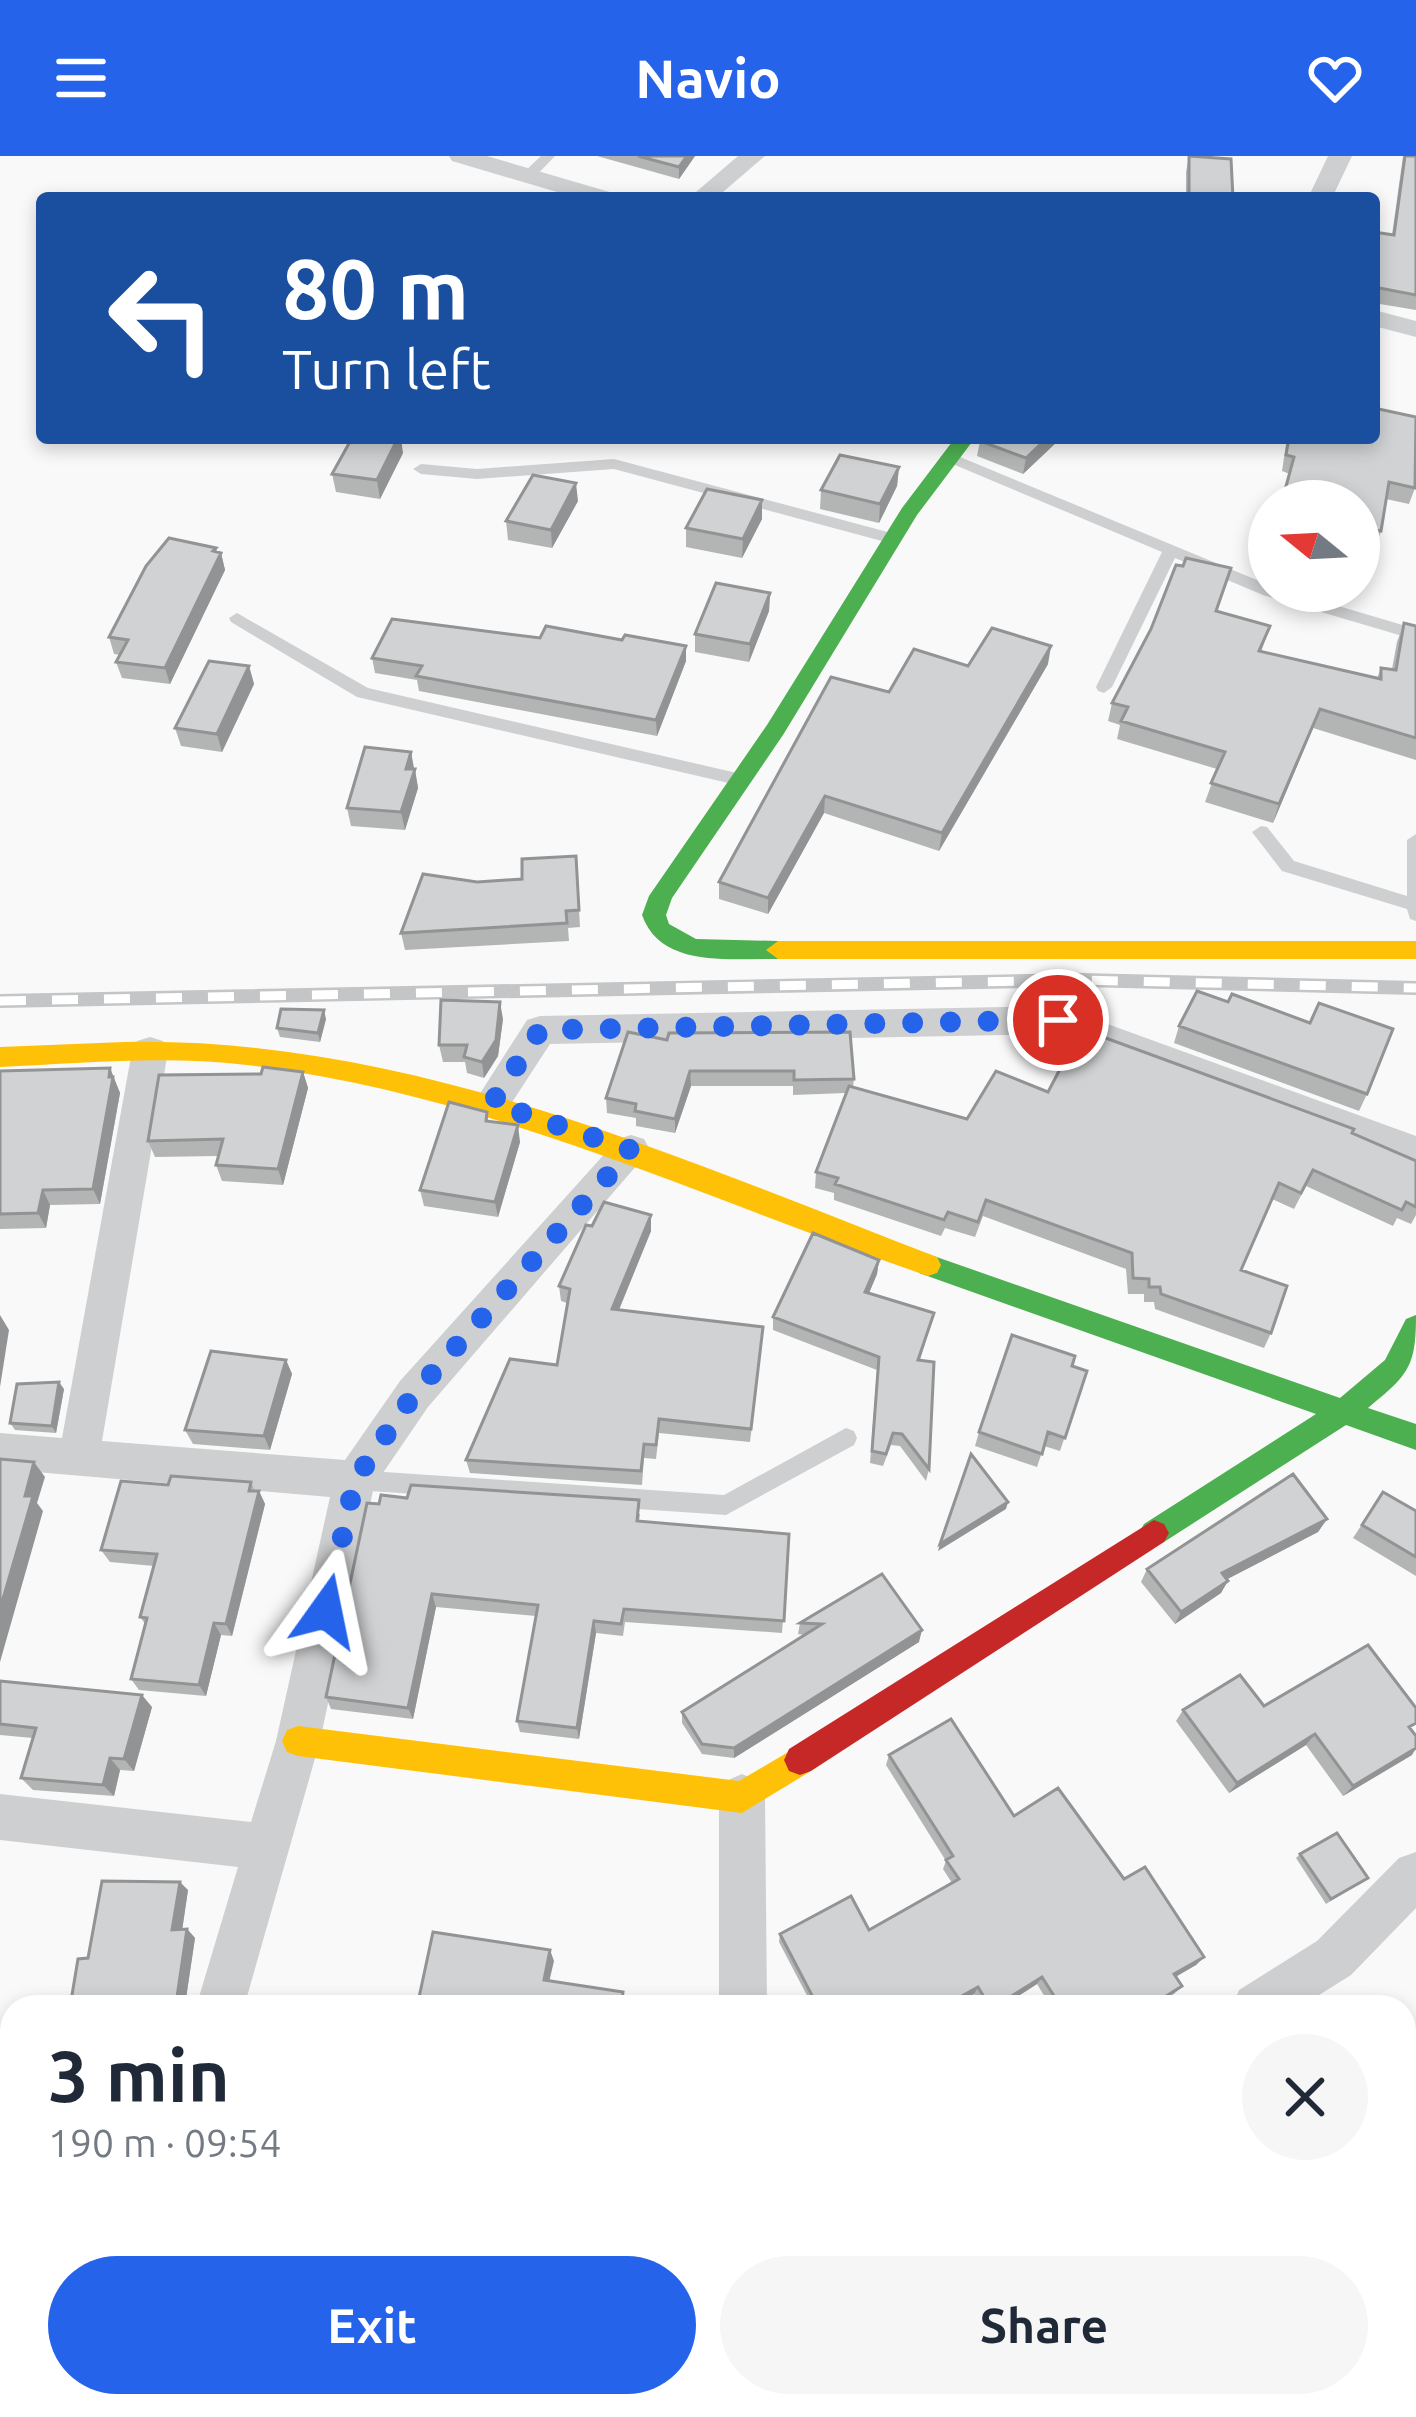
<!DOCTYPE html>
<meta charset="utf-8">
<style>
body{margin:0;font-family:Ubuntu,sans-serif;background:#f6f6f7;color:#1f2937;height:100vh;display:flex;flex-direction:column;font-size:45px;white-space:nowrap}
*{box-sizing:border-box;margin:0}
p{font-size:39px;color:#747a83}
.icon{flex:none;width:66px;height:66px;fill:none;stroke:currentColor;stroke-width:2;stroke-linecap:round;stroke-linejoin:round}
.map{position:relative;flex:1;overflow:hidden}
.panel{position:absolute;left:0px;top:1839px;width:1416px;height:423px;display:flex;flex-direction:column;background:#fff;border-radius:36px 36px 0 0;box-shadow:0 6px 18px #0003}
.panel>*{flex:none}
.top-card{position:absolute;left:36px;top:36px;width:1344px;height:252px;border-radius:12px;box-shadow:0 6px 18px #0003;background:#1a4fa0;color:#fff;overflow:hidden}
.needle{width:78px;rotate:288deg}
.fabs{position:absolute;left:1248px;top:324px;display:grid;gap:24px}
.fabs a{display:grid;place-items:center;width:132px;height:132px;border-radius:50%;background:#fff;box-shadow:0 6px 18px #0003;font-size:60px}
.pin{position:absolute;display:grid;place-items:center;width:102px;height:102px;color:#fff;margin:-51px;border:6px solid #fff;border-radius:50%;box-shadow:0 3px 12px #0007}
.me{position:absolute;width:132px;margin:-66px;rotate:12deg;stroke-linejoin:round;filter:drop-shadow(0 0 9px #0008)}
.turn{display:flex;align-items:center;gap:42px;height:252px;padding:0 48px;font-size:54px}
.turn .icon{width:156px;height:156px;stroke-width:2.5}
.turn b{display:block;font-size:84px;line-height:102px}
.round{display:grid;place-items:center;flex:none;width:126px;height:126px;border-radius:63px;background:#f6f6f7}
.headline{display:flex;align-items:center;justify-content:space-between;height:204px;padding:0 48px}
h1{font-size:72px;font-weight:700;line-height:90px}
.button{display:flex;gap:24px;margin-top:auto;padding:24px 48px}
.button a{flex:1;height:138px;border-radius:72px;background:#2563eb;color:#fff;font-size:48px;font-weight:700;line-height:138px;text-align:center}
.button a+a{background:#f6f6f7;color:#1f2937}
header{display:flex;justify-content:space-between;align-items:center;height:156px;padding:0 48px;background:#2563eb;color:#fff;font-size:54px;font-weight:700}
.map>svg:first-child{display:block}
.water{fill:#ced6d9}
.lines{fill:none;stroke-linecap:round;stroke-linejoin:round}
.lane{fill:#cecfd0;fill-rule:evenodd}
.street{fill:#cecfd0;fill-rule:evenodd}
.fast{fill:#4caf50;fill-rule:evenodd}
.slow{fill:#ffc107;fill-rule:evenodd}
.jam{fill:#c62828;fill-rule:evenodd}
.rail-casing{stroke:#c3c5c6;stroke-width:14}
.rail{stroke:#fff;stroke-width:9;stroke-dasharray:26;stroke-linecap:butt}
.wall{fill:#b3b5b5}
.shaded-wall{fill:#929394}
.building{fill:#d0d2d3;stroke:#929394;stroke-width:3}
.route{stroke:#2563eb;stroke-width:21;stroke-dasharray:0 37.8}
</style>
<header><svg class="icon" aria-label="menu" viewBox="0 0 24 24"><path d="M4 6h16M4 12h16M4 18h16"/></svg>Navio<svg class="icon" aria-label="heart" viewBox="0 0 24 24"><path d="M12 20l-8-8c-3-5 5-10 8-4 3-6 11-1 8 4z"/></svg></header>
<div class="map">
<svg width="1416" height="2261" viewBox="0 0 1416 2261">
<rect width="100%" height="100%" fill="#f9f9f9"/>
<path class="water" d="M0 2197 12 2200V2250H255L309 2261H0Z
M508 2250H826L900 2255 913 2261H536L490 2254Z"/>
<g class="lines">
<path class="lane" d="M541 0H555L531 25H521V19Z
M948 296 1269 429V435H1288L1416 473V484L1263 439 1175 402 1112 531 1104 537 1098 535 1096 531 1162 396 943 304 940 301Z
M614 303 899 379 901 383 893 388 614 313 477 323 421 318 413 313 421 308 477 313Z
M237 457 368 532 737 617 746 623 737 629 357 541 231 466 229 462Z
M1261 670 1267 671 1294 705 1407 740V684L1416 678V765L1410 763 1407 753 1282 715 1252 676Z
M846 1272 854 1275 857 1282 854 1289 726 1359 355 1334 347 1331 344 1324 347 1317 355 1314 724 1339Z"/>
<path class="street" d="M449 0H487L613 37 616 42H577L452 5Z
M738 0H765L716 42H689Z
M1328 0H1352L1332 42H1308Z
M1374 154 1416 165V181L1374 170Z
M1058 850 1416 980V1010L1056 878 550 888 505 957 492 962 479 957 474 947 527 864 540 860Z
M150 881 163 885 168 895 102 1285 345 1304 400 1225 618 983 631 979 644 983 650 994 428 1251 374 1330 320 1585 244 1851H196L238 1711 0 1684V1638L251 1666 276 1585 330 1341 0 1313V1277L62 1282 132 895 137 885Z
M742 1618 758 1625 765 1641 767 1851H719V1641L726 1625Z
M1416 1696V1752L1351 1819 1300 1851H1232L1239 1834 1317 1785 1399 1702Z"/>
<path class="fast" d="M955 282H975L917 359 783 579 672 742 666 759 669 768 696 783 778 785 790 794 778 803C731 802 661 813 642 759L649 740 767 569 902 352Z
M928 1098 1340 1242 1385 1204 1406 1163 1416 1159C1416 1212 1408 1219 1368 1252L1416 1268V1294L1346 1269 1164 1386 1154 1390 1144 1386 1139 1377 1144 1368 1316 1258 919 1117 915 1109 919 1101Z"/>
<path class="slow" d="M778 785H1416V803H778L766 794Z
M124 886C408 880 677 1001 937 1101L941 1109 937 1117 928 1120C702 1042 488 938 247 909 165 899 82 907 0 911V891Z
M298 1570 739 1625 800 1589 811 1593 816 1604 811 1615 742 1657 298 1600 287 1596 282 1585 287 1574Z"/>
<path class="jam" d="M1154 1364 1164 1368 1169 1377 1164 1386 811 1615 800 1619 789 1615 784 1604 789 1593Z"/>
<g class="rail-casing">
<path id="rail" d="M0 845 1081 824 1416 832"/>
</g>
<use href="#rail" class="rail"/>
</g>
<path class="wall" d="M597 0H695L679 23Z
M1189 0 1233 42H1186V16Z
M1403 0H1416V154L1374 147V76L1392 79Z
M1061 282 1023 318 977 300 980 285Z
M1287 282H1374L1415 332 1409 348 1386 343 1381 375 1375 392 1359 388V345L1282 315Z
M403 297 380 343 336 336 332 318Z
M899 311 897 330 879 367 820 353 821 334Z
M762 344V363L742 402 686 391V372Z
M578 345 552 392 508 384 506 365Z
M216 392 217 396 221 397 225 414 170 528 122 522 116 506 120 499 114 498 109 481Z
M1183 410 1231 412 1217 455 1270 470 1261 496 1377 522 1381 512 1392 513 1397 486 1404 467 1416 470V604L1313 572 1273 667 1205 646 1217 613 1117 583 1120 569 1108 565 1112 547Z
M770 437 769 455 749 506 695 496V478Z
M372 502 686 505 657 580 419 535 417 524 375 517Z
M1048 508 939 695 824 657 768 758 719 743V726L889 536 968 510Z
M249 510 254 528 222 596 181 590 175 572Z
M411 596 418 632 405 674 351 670 347 652Z
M576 700 580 771 568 772 569 785 405 794 401 777 477 726 522 723Z
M1228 846 1310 867 1367 938 1359 955 1174 887 1179 870Z
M326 863 320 886 280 881 277 872Z
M503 863 498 900 484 922 467 917 465 906H443L439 889Z
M628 876 854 923 853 931 967 963 1048 936 1352 977 1416 1005V1059L1411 1068 1397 1062 1393 1070 1306 1030 1294 1053 1272 1043 1241 1114 1271 1177 1264 1192 1155 1153 1154 1146H1144V1138H1128L1126 1113 983 1060 975 1081 945 1072 941 1080 834 1044V1037L815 1032 816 1016 846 937 793 939V930H691L675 977 636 970V962L607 957 606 942Z
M110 912 120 937 100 1048 50 1049 46 1072 0 1073V915Z
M303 916 308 932 283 1029 222 1025 216 1009 219 1000 155 1001 148 985Z
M487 956 488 965 520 986 498 1061 424 1050 420 1034Z
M651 1059V1075L619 1154 762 1186 750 1286 659 1277 656 1303 644 1302 642 1329 470 1317 466 1304 557 1209 567 1147 561 1145 559 1130 592 1070Z
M879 1104 877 1118 869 1137 934 1157 920 1204 929 1313 926 1325 900 1290 891 1289 883 1310 870 1307 877 1214 773 1174V1161Z
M286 1204 292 1218 270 1294 193 1288 185 1274Z
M1072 1210 1087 1215 1060 1295 1044 1290 1037 1311 975 1290 979 1276Z
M64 1233 56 1277 15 1274 10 1267Z
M251 1326 255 1335H259L265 1348 232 1480 221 1479 206 1540 139 1534 131 1523 146 1469 140 1461 154 1410 110 1406 101 1394 168 1329Z
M1383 1336 1416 1355V1420L1353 1382Z
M367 1347 640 1358 639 1366 789 1378 782 1477 625 1466 623 1480 596 1477 579 1583 520 1576 517 1565 536 1460 436 1451 413 1563 331 1553 326 1541Z
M1327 1363 1318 1376 1227 1423 1221 1437 1175 1468 1141 1426 1147 1413Z
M882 1418 919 1486 734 1602 702 1598 682 1567V1556L805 1479 798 1478 800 1467Z
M0 1525 152 1551 134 1615 120 1614 114 1640 33 1634 21 1622 33 1582 0 1579Z
M1264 1550 1411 1574 1412 1599 1343 1640 1306 1589 1229 1637 1176 1565 1183 1554Z
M889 1599 1014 1660 1124 1723 1204 1801 1196 1809 1176 1820 1182 1830 1174 1838 1153 1851H1051L1037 1828 1001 1851H981L974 1838 951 1851H813L779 1786 780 1778 869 1774 952 1727 943 1713 946 1705 886 1609Z
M1300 1698 1368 1722 1326 1748 1296 1702Z
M188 1734 182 1774 187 1773 195 1782 185 1849H174L88 1802Z"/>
<path class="shaded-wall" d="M687 0H695L679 23V11Z
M398 282H401L403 297 380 343 377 324Z
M1047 282H1061L1023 318 1026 302Z
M899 311 897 330 879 367 880 348Z
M576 327 578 345 552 392 551 374Z
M762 344V363L742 402 743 383Z
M216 392 218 402 221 397 225 414 170 528 165 512Z
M770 437 769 455 749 506 750 488Z
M686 490V505L657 580 656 564Z
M1051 490 1048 508 939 695 942 677Z
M249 510 254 528 222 596 217 578Z
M1320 553 1313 572 1273 667 1279 648Z
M411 596 414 614 406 613Z
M415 613 418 632 405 674 401 656Z
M825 640 824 657 768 758V742Z
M500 846 503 863 498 900 484 922 482 906Z
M324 854 326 863 320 886 318 877Z
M110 912 120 937 100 1048 93 1033Z
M690 915 691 930 675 977V963Z
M303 916 308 932 283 1029 278 1013Z
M518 969 520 986 498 1061 495 1046Z
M43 1034 50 1049 46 1072 38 1057Z
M651 1059V1075L613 1168 612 1153Z
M879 1104 877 1118 864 1149 865 1136Z
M0 1159 9 1174 0 1231Z
M286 1204 292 1218 270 1294 264 1280Z
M59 1226 64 1233 56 1277 52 1270Z
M34 1306 45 1321 37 1347 43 1355 0 1506V1453L25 1340Z
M259 1335 265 1348 232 1480 226 1468Z
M1008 1346 1006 1353 938 1395 940 1388Z
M1327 1363 1318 1376 1214 1430 1222 1417Z
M1228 1425 1221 1437 1175 1468 1181 1456Z
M432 1438 436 1451 413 1563 408 1552Z
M594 1465 596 1477 579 1583 577 1572Z
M214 1467 221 1479 206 1540 199 1529Z
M922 1474 919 1486 734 1602V1592Z
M142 1539 152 1551 134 1615 124 1603Z
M1315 1578 1306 1589 1229 1637 1237 1627Z
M1416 1592 1412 1599 1343 1640 1353 1630Z
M110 1602 120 1614 114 1640 103 1629Z
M180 1726 188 1734 181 1782 172 1774Z
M187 1773 195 1782 185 1849 177 1841Z
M550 1794 554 1805 547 1835 544 1824Z
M1204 1801 1196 1809 1167 1826 1174 1818Z
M1042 1821 1037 1828 1001 1851H994Z
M978 1831 974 1838 951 1851H942Z"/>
<path class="building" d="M638 0H687L679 11Z
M1189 0 1231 3 1233 42H1189Z
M1405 0H1416V139L1374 131V76L1394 79Z
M1374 252 1416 261 1415 332 1389 326 1381 375 1359 371V345H1282L1294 301 1286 299 1289 282H1374Z
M352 282H398L377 324 332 318Z
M982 282H1047L1026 302 980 285Z
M840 299 899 311 880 348 821 334Z
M533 319 576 327 551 374 506 365Z
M707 333 762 344 743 383 686 372Z
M169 382 216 392 213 395 221 397 165 512 116 506 128 484 109 481 146 410Z
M1186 402 1231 412 1216 455 1270 470 1259 495 1381 523V512L1396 514 1404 467 1416 470V582L1320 553 1279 648 1211 627 1225 596 1121 565 1128 551 1112 547 1151 473 1176 409 1183 410Z
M716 427 770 437 750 488 695 478Z
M392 463 540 482 546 470 622 484 625 479 686 490 656 564 416 520 422 510 372 502Z
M992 472 1051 490 942 677 825 640 768 742 719 726 831 521 889 536 914 493 968 510Z
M209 505 249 510 217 578 175 572Z
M365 591 411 596 406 613H415L401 656 347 652Z
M576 700 579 754 566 755 567 767 401 777 423 718 477 726 522 723V703Z
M1197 835 1228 846 1232 838 1310 867 1319 847 1393 873 1367 938 1179 870Z
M441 844 500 846 496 884 482 906 464 901 467 889H439Z
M281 853 324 854 318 877 277 872Z
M1081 873 1354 973 1352 977 1416 1005V1051L1406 1046 1402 1054 1313 1014 1301 1037 1279 1027 1241 1114 1287 1130 1271 1177 1161 1138 1160 1131H1149V1123L1133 1122 1132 1097 986 1044 978 1066 948 1056 944 1064 835 1028 838 1022 816 1016 849 930 967 963 996 915 1048 936Z
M628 876 667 884 669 877 850 876 854 923 794 924V915H690L675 963 635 955 636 948 606 942Z
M263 911 303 916 278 1013 216 1009 223 983 148 985 159 919 261 918Z
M110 912 109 921H113L93 1033 43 1034 38 1057 0 1058V915Z
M449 946 487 956 486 965 518 969 495 1046 420 1034Z
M604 1046 651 1059 612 1153 763 1171 751 1273 659 1263 656 1289 644 1288 641 1315 466 1304 510 1203 557 1209 570 1133 559 1130 586 1069 592 1070Z
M813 1077 879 1104 865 1136 934 1157 918 1204 934 1206 929 1313 902 1278 893 1277 886 1298 872 1295 879 1201 773 1161Z
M1012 1179 1075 1200 1072 1210 1087 1215 1065 1282 1048 1276 1042 1298 979 1276Z
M211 1195 286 1204 264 1280 185 1274Z
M59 1226 52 1270 10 1267 17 1228Z
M971 1298 1008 1346 940 1388Z
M0 1303 34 1306 25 1340H33L0 1453Z
M1293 1318 1327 1363 1222 1417 1228 1425 1181 1456 1147 1413Z
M171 1320 251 1326 249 1335H259L226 1468 214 1467 199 1529 131 1523 147 1462 140 1461 157 1398 101 1394 121 1325 168 1329Z
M411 1329 639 1344 637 1365 789 1378 784 1465 624 1453 621 1468 594 1465 577 1572 517 1565 538 1449 432 1438 408 1552 326 1541 367 1347 379 1348 381 1339 407 1342Z
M1383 1336 1416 1355V1401L1362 1369Z
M882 1418 922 1474 734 1592 702 1588 682 1556 822 1468 800 1467Z
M1368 1489 1416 1552V1567L1409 1571 1416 1580V1592L1353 1630 1315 1578 1237 1627 1183 1554 1240 1519 1264 1550Z
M0 1525 142 1539 124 1603 110 1602 103 1629 21 1622 36 1572 0 1568Z
M951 1563 1014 1660 1058 1632 1124 1723 1145 1711 1204 1801 1174 1818 1182 1830 1149 1851H1061L1042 1821 994 1851H990L978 1831 942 1851H818L780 1778 851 1740 869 1774 959 1723 946 1704 953 1700 889 1599Z
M1337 1677 1368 1722 1331 1743 1300 1698Z
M102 1725 180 1726 172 1774 187 1773 177 1841 165 1842 164 1851H70L78 1803 88 1802Z
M433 1776 550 1794 544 1824 623 1836 621 1851H417Z"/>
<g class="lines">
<path class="route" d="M326 1455 355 1324 414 1238 631 994 492 947 540 874 1058 864"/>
</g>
</svg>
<div class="fabs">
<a><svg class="needle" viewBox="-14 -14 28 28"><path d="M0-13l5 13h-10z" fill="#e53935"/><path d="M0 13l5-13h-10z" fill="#747a83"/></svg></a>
</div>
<div class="pin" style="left:1058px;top:864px;background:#d93025"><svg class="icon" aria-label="arrive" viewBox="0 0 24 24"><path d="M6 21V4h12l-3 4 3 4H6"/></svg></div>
<svg class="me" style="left:326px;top:1455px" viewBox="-20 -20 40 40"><path d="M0-17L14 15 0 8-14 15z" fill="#2563eb" stroke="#fff" stroke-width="4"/></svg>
<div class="top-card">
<div class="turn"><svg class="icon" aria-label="left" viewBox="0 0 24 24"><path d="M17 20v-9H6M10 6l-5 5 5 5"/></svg><div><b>80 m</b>Turn left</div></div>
</div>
<section class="panel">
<div class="headline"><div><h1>3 min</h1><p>190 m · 09:54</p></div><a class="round"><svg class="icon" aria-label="close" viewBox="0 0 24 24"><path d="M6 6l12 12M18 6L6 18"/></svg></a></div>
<div class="button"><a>Exit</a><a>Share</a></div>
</section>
</div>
